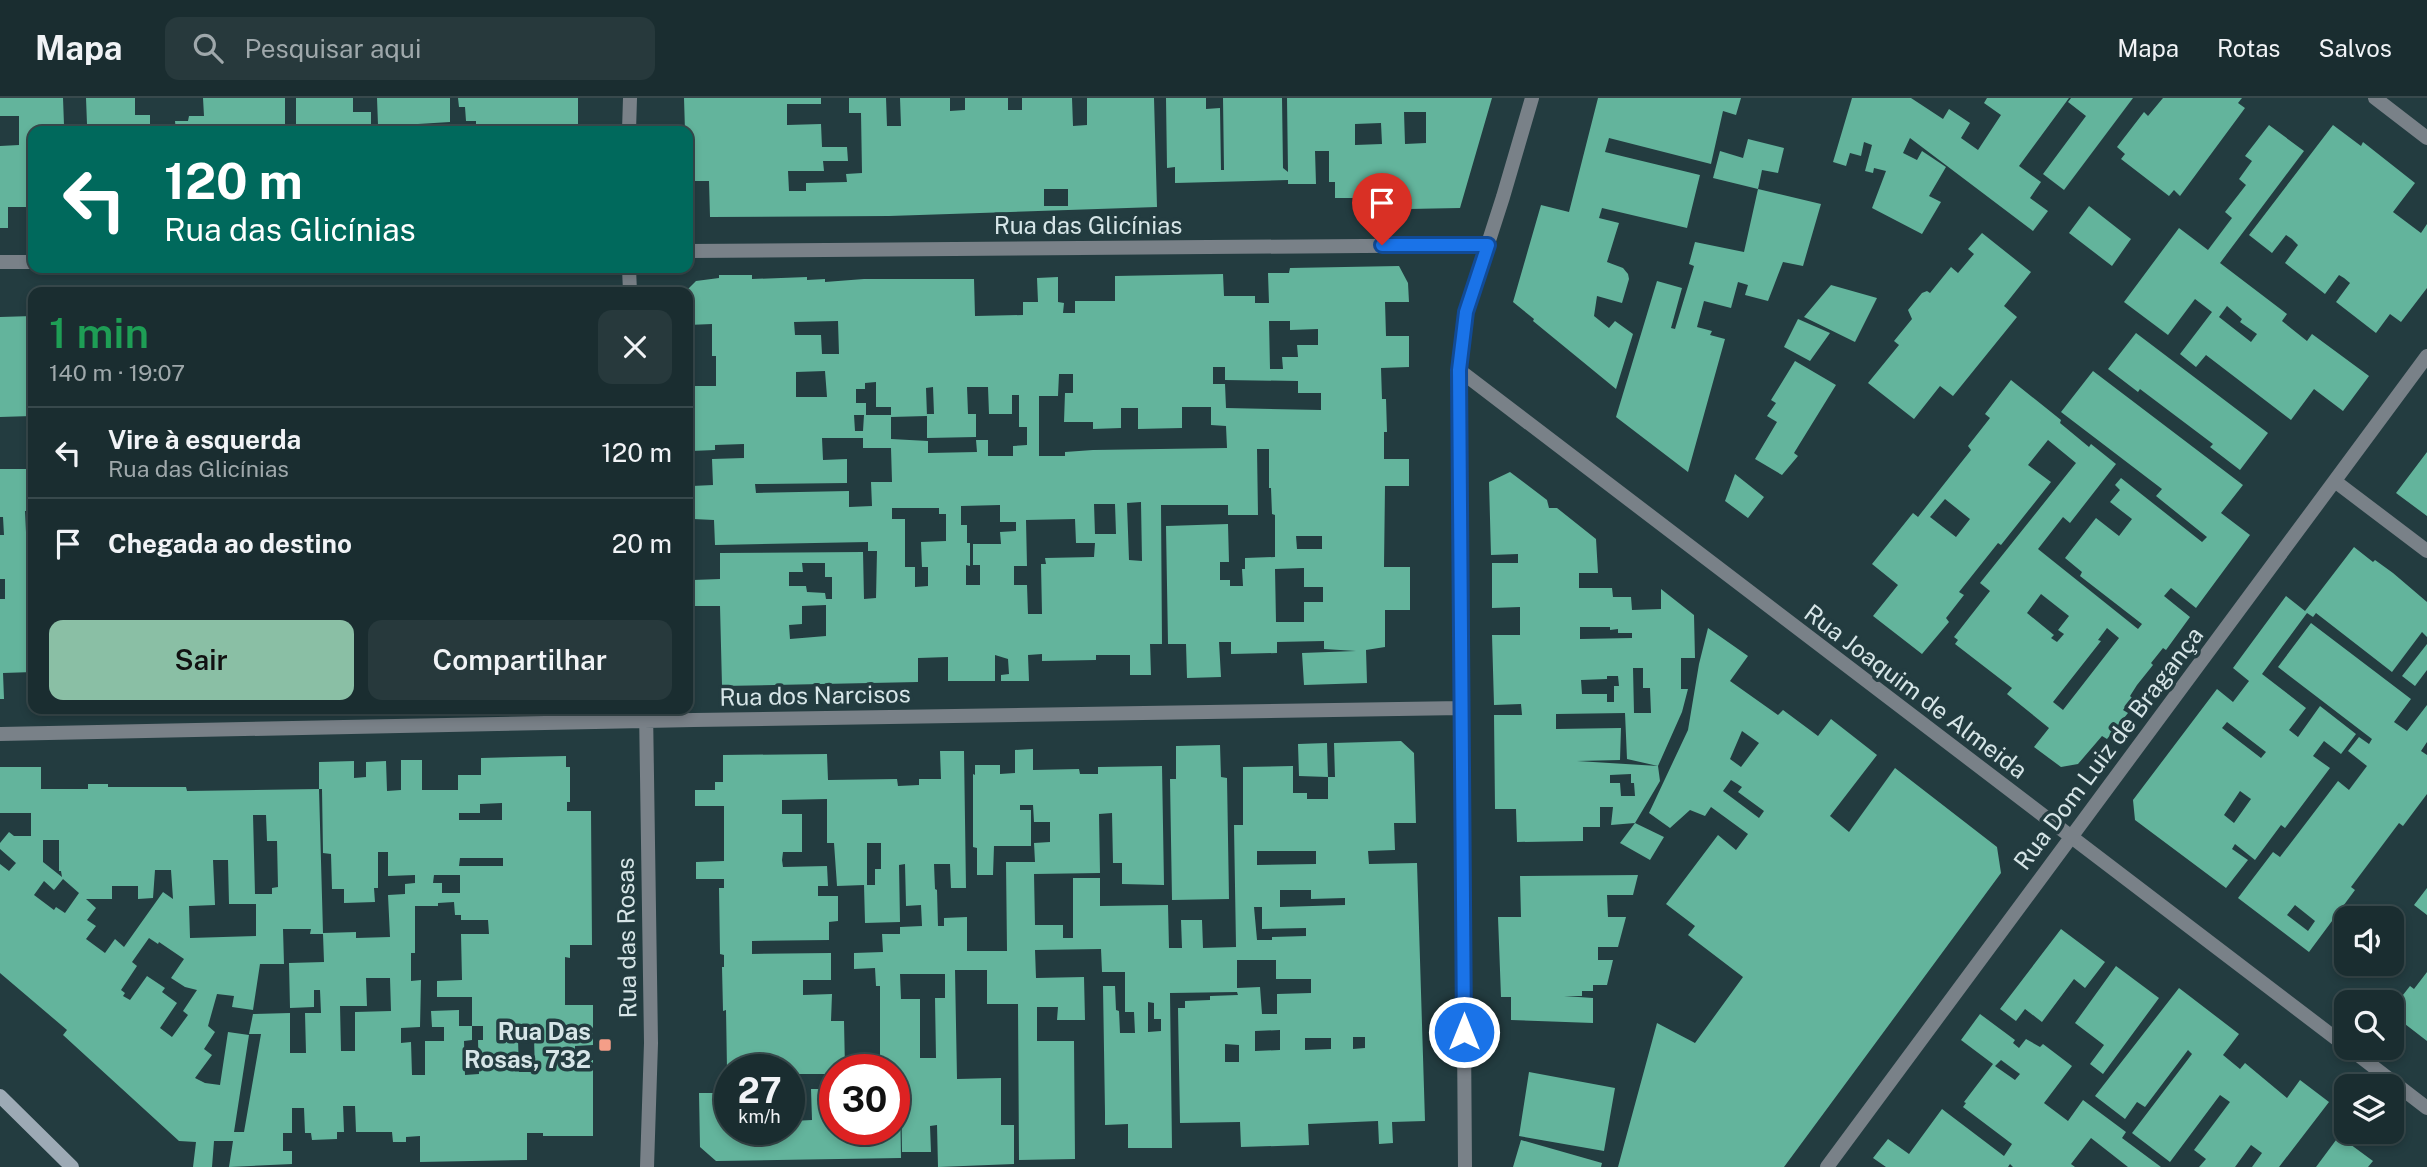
<!DOCTYPE html>
<html lang="pt">
<meta charset="utf-8">
<style>
body{margin:0;font-family:"Public Sans",sans-serif;background:#27393c;color:#f1f3f6;height:100vh;display:flex;flex-direction:column;font-size:26px;white-space:nowrap}
*{box-sizing:border-box;margin:0}
p{font-size:23px;color:#9fa8ab}
.icon{flex:none;width:38px;height:38px;fill:none;stroke:currentColor;stroke-width:2;stroke-linecap:round;stroke-linejoin:round}
.map{position:relative;flex:1;overflow:hidden}
.drawer{position:absolute;left:28px;top:189px;width:665px;height:427px;display:flex;flex-direction:column;background:#1a2d30;border-radius:14px;box-shadow:0 4px 10px #0003,0 0 0 2px #38494c}
.drawer>*{flex:none}
.top-card{position:absolute;left:28px;top:28px;width:665px;height:147px;border-radius:14px;box-shadow:0 4px 10px #0003,0 0 0 2px #38494c;background:#00695c;color:#fff;overflow:hidden}
.controls{position:absolute;left:2334px;top:808px;display:grid;gap:14px}
.controls a{display:grid;place-items:center;width:70px;height:70px;border-radius:14px;background:#1a2d30;box-shadow:0 4px 10px #0003,0 0 0 2px #38494c;font-size:35px}
.speed{position:absolute;left:714px;top:956px;display:flex;gap:14px;font-size:35px;font-weight:700;text-align:center}
.speed>*{display:grid;place-content:center;width:91px;height:91px;border-radius:50%;background:#1a2d30;box-shadow:0 4px 10px #0003,0 0 0 2px #38494c;line-height:1}
.speed small{font-size:18px;font-weight:400}
.speed .limit{border:10px solid #d22;background:#fff;color:#111}
.pin{position:absolute;display:grid;place-items:center;width:60px;height:60px;color:#fff;margin:-72px -30px;border-radius:50% 50% 50% 0;rotate:-45deg;box-shadow:0 0 7px #0007}
.pin .icon{rotate:45deg}
.me{position:absolute;width:77px;margin:-38px;rotate:0deg;stroke-linejoin:round;filter:drop-shadow(0 0 5px #0008)}
.turn{display:flex;align-items:center;gap:24px;height:147px;padding:0 21px;font-size:32px}
.turn .icon{width:91px;height:91px;stroke-width:2.5}
.turn b{display:block;font-size:49px;line-height:60px}
.round{display:grid;place-items:center;flex:none;width:74px;height:74px;border-radius:14px;background:#27393c}
.summary{display:flex;align-items:center;justify-content:space-between;height:119px;padding:0 21px}
h1{font-size:42px;font-weight:600;line-height:52px;color:#1e9e55}
.cta{display:flex;gap:14px;margin-top:auto;padding:14px 21px}
.cta a{flex:1;height:80px;border-radius:14px;background:#8abfa5;color:#111;font-size:28px;font-weight:600;line-height:80px;text-align:center}
.cta a+a{background:#27393c;color:#f1f3f6}
ul{padding:0;list-style:none}
li{display:flex;align-items:center;gap:21px;height:91px;padding:0 21px;border-top:2px solid #38494c}
li div{flex:1}
li b{display:block;font-size:26px}
li em{font-style:normal}
header{display:flex;align-items:center;gap:42px;box-sizing:border-box;height:98px;padding:0 35px;background:#1a2d30;border-bottom:2px solid #38494c}
header strong{font-size:33px}
nav{display:flex;gap:38px;margin-inline-start:auto;font-size:24px}
.search{width:490px;height:63px;background:#27393c;display:flex;align-items:center;gap:18px;box-sizing:border-box;padding:0 24px;border-radius:14px;color:#9fa8ab;font-size:26px}
.map>svg:first-child{display:block}
.building{fill:#63b49c;fill-rule:evenodd}
.lines{fill:none;stroke-linecap:round;stroke-linejoin:round}
.street{stroke:#798188;stroke-width:14}
.secondary{stroke:#9daab5;stroke-width:14}
.route-casing{stroke:#114b97;stroke-width:18}
.route{stroke:#1a73e8;stroke-width:12}
.poi-dot{fill:#f49e88;stroke:#233c40;stroke-width:2.5}
.labels{text-anchor:middle;dominant-baseline:central;stroke-width:7;stroke-linejoin:round;paint-order:stroke}
.street-label{font-size:24px;fill:#d6e5e7;stroke:#233c40}
.poi-label{font-size:24px;font-weight:bold;fill:#d6e5e7;stroke:#233c40;text-anchor:end}
</style>
<header>
<strong>Mapa</strong>
<div class="search"><svg class="icon" aria-label="search" viewBox="0 0 24 24"><circle cx="10" cy="10" r="6"/><path d="M15 15l6 6"/></svg>Pesquisar aqui</div>
<nav><a>Mapa</a><a>Rotas</a><a>Salvos</a></nav>
</header>
<div class="map">
<svg width="2427" height="1069" viewBox="0 0 2427 1069">
<rect width="100%" height="100%" fill="#233c40"/>
<path class="building" d="M0 0H63L64 27 87 26 86 0H135V17H150V33H33V109H8V130H0V48L19 47V18H0Z
M203 0H285V33H176L175 23H188L189 18H204Z
M296 0H353V14H371V33H296Z
M377 0H450V24L418 26V33H404V27H378Z
M458 0H578V33H476V23H466L465 9H459Z
M684 0H821V6H787V27L821 26 822 49H847L848 63H823L824 73H788L789 93H806V85L847 84 846 76 862 75 861 15H849V0H886L887 28H901L900 0H950V13L965 12V0H1008V12H1022V0H1072L1073 28 1087 27V0H1154L1157 109 889 118 710 119 709 83H688V33H685ZM1044 91H1068V108H1044Z
M1166 0H1206V11L1220 10 1221 72H1224L1223 0H1282L1283 70 1288 74 1287 0H1492L1460 110 1357 112V100H1335V84H1329V53H1315L1316 86H1288V82L1175 85V69L1167 70ZM1404 14H1426V45L1405 46ZM1381 25 1382 46 1355 47V26Z
M1598 0H1741L1736 17 1723 13 1711 66 1609 40 1605 54 1700 77 1687 130 1602 110 1599 120 1619 125 1607 164 1623 170 1628 176 1629 181 1622 205 1597 198 1594 218 1609 230 1615 223 1633 236 1616 291 1533 223 1534 221 1513 204 1541 107 1569 114Z
M1852 0H1911L1943 21 1949 11 1970 25 1961 40 1978 52 2001 17 1984 5 1987 0H2069L2019 68 2041 84 2030 100 2048 113 2033 133 1910 40 1903 55 1917 62 1922 53 1946 69 1929 98 1941 104 1922 136 1872 110 1886 73 1874 70 1873 75 1865 73 1872 47 1864 44 1861 58 1850 55 1846 68 1833 64Z
M2071 0H2133L2064 92 2043 76 2086 18 2068 4Z
M2163 0H2242L2238 5 2245 10 2180 98 2174 92 2169 98 2121 61 2125 56 2117 49 2144 14 2148 18Z
M2269 27 2304 53 2220 165 2287 216 2282 223 2307 243 2312 236 2369 278 2343 313 2314 291 2291 322 2206 257 2196 269 2180 256 2212 214 2195 201 2168 237 2124 204 2179 130 2208 152 2232 120 2225 114 2246 87 2239 81 2252 63 2245 58ZM2227 208 2242 221 2240 224 2257 236 2251 244 2219 219Z
M2333 27 2361 48 2363 44 2415 85 2393 114 2421 135 2427 126V190L2401 224 2390 216 2376 235 2336 204 2350 185 2344 180 2339 177 2325 196 2285 165 2298 147 2292 141 2286 137 2272 155 2249 137Z
M1748 41 1784 50 1778 75 1762 72 1758 91 1713 80 1720 53 1743 60Z
M1758 91 1821 106 1803 168 1783 164 1768 203 1745 197 1748 187 1738 184 1731 210 1704 203 1697 229 1712 233 1710 237 1725 241 1688 374 1616 319 1657 183 1682 190 1671 230 1675 231 1694 168 1689 166 1695 144 1744 154Z
M2089 108 2131 141 2112 168 2069 135Z
M1982 135 2031 174 2004 208 2017 219 1953 298 1940 288 1914 321 1868 285 1899 247 1894 243 1912 221 1908 212 1922 195 1927 193 1930 195 1951 169 1958 175 1974 156 1968 151Z
M1399 168 1408 185 1409 204H1385L1386 238H1409V269L1381 270 1382 301H1386L1387 334H1384V361H1409V388H1385L1384 469H1410V512H1385V549L1366 552 1367 585 1304 587 1302 555 1356 553 1324 551V543L1277 544V555L1231 556V544H1219L1221 579 1187 580 1186 546H1168L1166 428 1228 426 1229 464H1220V482H1230V488H1243L1242 471H1245V460L1275 459V417L1272 416 1271 390H1269V351H1257L1258 417H1228V407H1161L1162 546H1150L1151 577H1130V557H1096V562L1042 563V556L1028 557 1029 583H1001V577L1009 576 1008 561 995 557V583H948V559L918 560V584L722 588 720 508H694L693 482 720 481V455L863 454 864 501 876 500 877 453H868V444L715 447 714 422 693 421 692 388 713 387 712 361 744 360V346L715 347V352L691 353 690 288H716V258H712V226L688 227V194H685L696 183 719 180V177H752V181L807 179V182L825 181V184L864 181H974L975 218 1023 217V204H1038L1037 180 1058 179V204L1064 205 1063 215H1075V203H1115V178L1223 176 1224 198H1255V205H1269L1268 175H1289L1290 170ZM838 223 839 256H822L821 237H795L794 224ZM1269 223H1290V232L1318 231V247H1297L1298 259H1282L1283 271H1270ZM1213 269H1225V282L1298 283V295H1321V312L1226 310 1225 286H1213ZM825 273 827 299H796V274ZM1059 276H1073V295H1065L1064 324H1093V331L1121 330V310H1138V331L1182 330V309H1211V327L1226 328 1227 350 1093 352 1065 354V358H1039V298H1058ZM876 284V309H891V319L927 318V340L976 339V316H968L967 289H988L989 316H1012V297H1019V329H1027V347L1013 348V358H988V342H976L977 354 928 355V343L891 341V317H866V305H856V291H865V285ZM933 289 934 316H927V318L926 290ZM854 317H864L863 333H855ZM822 340H863V350H891L892 384H871L872 408 849 409V393L756 395 755 386 847 385V361L823 362ZM1141 404 1142 463 1129 462 1127 405ZM1094 406H1115L1116 436H1095ZM1000 407V424H1016V433L1000 434 1001 446H973V467H980V487H966V467L970 468V445H967V427H961V408ZM892 410H939V416H946V443L921 444 922 469H928V488L915 489V469H905V421H892ZM1075 421 1076 445H1095L1094 459 1045 460 1046 466H1041L1042 516H1028L1027 487H1014V468H1027L1026 422ZM1296 438H1322V451H1297ZM802 465H825V479H832V501H826L825 495 807 494 806 488H789V474H803ZM1304 470V489H1323V504H1304V524H1276L1275 471ZM826 507V538L790 541 789 527 802 526V508Z
M563 187 571 194H493V189Z
M1831 187 1877 200 1855 244 1804 219Z
M447 190V194H379V191Z
M33 218 32 318 0 319V219Z
M1798 221 1830 235 1810 263 1784 249Z
M2136 235 2268 335 2240 372 2210 349 2213 346 2140 291 2138 294 2108 271Z
M1795 263 1836 287 1794 355 1798 358 1782 377 1755 361 1777 324 1767 318 1776 305 1771 302Z
M2093 273 2243 387 2221 415 2250 437 2196 510 2171 490 2164 498 2190 519 2166 552 2163 550 2151 565 2153 567 2137 587 2130 598 2132 600 2123 612 2128 615 2107 641 2102 638 2078 666 2061 669 2034 649 2049 630 2007 596 2012 590 1955 546 1958 542 1954 539 1990 493 1980 485 2076 365 2048 342 2028 367 2051 384 2001 447 1998 445 1959 494 1964 497 1946 520 1949 524 1922 556 1873 518 1898 487 1872 466 1913 415 1918 419 1971 352 1968 348 1990 320 1985 316 2011 282 2061 322 2060 325 2089 349 2091 346 2116 366 2070 425 2063 419 2038 451 2138 531 2142 526 2080 478 2082 474 2065 460 2096 420 2119 438 2132 421 2110 404 2120 392 2115 387 2121 380 2202 444 2207 439 2156 398 2162 391 2061 314ZM1945 401 1970 421 1956 439 1930 419ZM2041 496 2069 518 2058 532 2064 536 2057 544 2051 540 2054 537 2027 515ZM2107 530 2119 540 2063 612 2053 604 2101 543 2098 542Z
M2427 354V418L2396 395Z
M0 371H33V413H25L26 434H33V574L3 575 4 601H0V501H5V481H0V437H4L3 419H0Z
M1510 374 1547 402 1549 410H1557L1596 441 1598 475H1579V490H1612L1613 499H1631L1632 512 1661 511V491L1694 517 1695 560H1681V591H1688L1682 614 1658 668 1660 683 1635 725 1611 727 1613 709H1600V729H1583V743L1517 744 1516 711H1495L1494 617H1522L1521 606 1494 607 1492 537H1520V509L1492 510V465H1518V456L1491 457 1489 384ZM1580 529H1610V532L1618 531V535H1632V540L1580 541ZM1633 570H1643V590H1650L1651 615H1634ZM1607 578H1618L1619 588H1614V604H1607V596H1582L1581 582 1607 581ZM1625 615 1627 661 1658 668 1577 663 1620 662 1621 630 1556 631V616ZM1631 676V685H1634L1635 698H1621L1620 685H1610V677Z
M1735 376 1764 399 1748 420 1725 403Z
M2354 449 2373 464 2375 462 2393 475 2427 504V539L2422 534 2392 574 2316 515 2313 519 2307 515 2262 576 2306 610 2289 632 2298 639 2320 608 2356 636 2341 656 2324 643 2313 658 2330 670 2285 730 2281 727 2255 762 2235 746 2232 751 2248 762 2226 790 2135 722 2133 702 2217 591 2233 604 2249 583 2233 570 2286 498 2305 513ZM2227 624 2266 654 2261 660 2222 630ZM2240 693 2251 701 2234 725 2224 717Z
M2311 525 2411 601 2394 624 2407 633 2427 607V644L2421 653 2427 657V696L2403 728 2399 725 2351 789 2355 792 2309 854 2238 800 2273 754 2280 759 2338 683 2349 692 2367 668 2348 653 2359 639 2369 646 2372 641 2278 569ZM2295 807 2315 823 2308 833 2287 817Z
M1708 530 1748 558 1730 583 1778 617 1783 612 1818 638 1831 621 1877 657 1830 718 1849 734 1895 670 1997 749 2001 775 1784 1069H1618L1657 925 1695 945 1743 879 1688 837 1695 828 1666 806 1718 737 1736 752 1748 736 1711 709 1705 718 1690 712 1670 730 1649 715 1688 632 1699 566ZM1742 633 1759 645 1741 669 1730 661ZM1731 682 1742 689 1738 694 1764 713 1759 720 1723 693Z
M2427 546V572L2415 588 2402 578Z
M1401 643 1414 655 1416 725H1394L1395 752 1368 753 1369 766 1417 765 1425 1023 1392 1024 1393 1045 1379 1046 1378 1023 1308 1026 1309 1047 1241 1049 1240 1024 1180 1025 1178 910H1185V903L1210 902V898L1238 897 1237 894 1170 895 1172 1050H1128V1026L1105 1027V1015L1103 888H1115L1116 912 1119 913 1120 935H1135L1134 914H1125V874H1102L1101 851 1035 852 1036 880 1084 879 1085 922H1057L1058 909H1037V943H1074L1075 1061 1019 1062 1018 906H987V872H955L957 981 1001 980V1027H1014V1066L938 1069 937 1027 930 1028 931 1054H902L901 988 894 989V971H859V962L880 961V888H876L875 870 854 871V855L883 854 882 836H900V829L922 828 921 807 906 808 905 766 899 767 900 824 865 825 864 787 837 788 834 745H827V701L782 702V716H802V754H783L782 762 783 769 827 768 828 788H818V798H838V823L829 824V842L752 843V856L831 855V882H803V897L832 896 831 923H844L845 971H835V976H789V971H727L726 912 723 913 722 869H724V857L720 856 719 790H724V781H696V764L724 763V708H695V692H715V684H723V657L827 656 828 682 897 681 898 688 919 687V681H941L940 653H964L966 790H951L950 766H934L935 791 937 792 938 828H944V820L967 819V853H1007L1006 764H1035L1034 745 1050 744V724H1034L1033 707H1020V712H1031V748H994L993 777H977V750L973 749V676L975 677V667H1000V676L1015 675V652L1033 651V672L1079 671 1080 676H1098V669L1162 668 1164 787 1122 786V765H1113L1112 715 1099 716 1100 775 1034 776 1035 827H1063V840H1073V780H1100V808L1168 807 1169 850H1182L1181 822H1202L1203 850 1236 849 1234 727H1243V669L1293 668V695H1307V701H1328V679L1299 678 1298 646 1327 645 1328 679H1335L1334 645ZM867 745H881V771H875V787H867ZM1257 753H1316V766L1257 767ZM1280 792H1311V801L1345 800V807L1280 809ZM1254 809H1262V831L1306 830V838L1272 839V842H1257ZM1237 862H1276V881H1311V895L1277 896V916H1262L1260 889 1237 890ZM900 876H945V900H935L936 960H920V901H901ZM1148 904 1154 905V921H1161V933L1148 934ZM1280 932V952L1255 953V933ZM1353 939H1365V950L1353 951ZM1305 940H1331V951L1305 952ZM1225 946 1239 947V964H1225Z
M1220 647 1221 679 1227 680 1229 801 1172 802 1170 681H1176V648Z
M566 658V669H570V704H567V713H591L592 847H570V860L565 859V907H593V947L575 948V963L593 962V1038H543V1035H527V1062L420 1064V1038L406 1039V1044H393L392 1034H356L355 1008H343L344 1034H337V1041L312 1042 311 1035H305L304 1010H292V1035H283V1053H292V1066L229 1069 233 1043H214L212 1069H193L196 1044 179 1043 63 937 67 932 0 875V766L9 773 16 765 0 751V745L9 734 14 738H31V715H0V669H41V691H88V686H108V689H186L187 693 319 691 323 835 356 834V840L390 839 388 797 405 796V786L415 785V777L388 778V754H378V790H374L375 804 344 805V791H332L331 756 323 755 322 691H319V664L354 663V680L366 679V664L386 663 387 693 401 692V662H422V692H458V677H481V660ZM502 705V722H459V715H480V706ZM253 717H266L267 743H277L278 789 272 790V796H255ZM43 742H59V773H61L62 779 43 764ZM460 760H503V768H459ZM213 762H228L229 806H256V838L190 840 189 808 215 807ZM155 772H171L173 801 163 794 124 849 115 841 105 855 86 841 96 828 87 822 96 810 86 801H112V788H138V801L153 800ZM434 777H460V795H442V785H433ZM63 781 79 795 65 815 56 809 54 812 34 797 44 783 54 792ZM454 804 455 817H461V822H488L489 836H461L462 882 437 883V899H472V928H459V912L431 913 432 929H444V943H425V977H412L411 944 401 945V930L420 929 421 882 411 883V855H415V808H438V805ZM283 831H311L310 836H323L324 864 289 865 290 910 314 909V892H320L321 915H305L306 955H290V915L253 916 249 936H261L244 1034H234L249 937 228 934 220 987 205 985 195 980 212 957 204 951 215 934 208 928 217 896 234 898 232 909 253 912 260 866H284ZM149 840 158 846 159 844 184 861 171 880 185 889 197 892 183 913 188 917 172 939 160 930 177 905 162 894 165 890 147 878 130 902 123 898 125 895 121 892 137 868 132 864ZM366 880H390L391 913 355 914V953H341L340 908H367ZM540 926V940H534L535 974H519L518 941H525V927ZM472 928H483V942H478L479 976 465 977 464 943 472 942Z
M1635 725 1664 739 1650 762 1620 745Z
M1638 777 1633 797H1607L1608 819H1626L1618 849H1598V862H1613L1607 887H1593V893H1582V898H1564L1593 900V925L1511 922V899H1501L1498 819H1521L1520 778Z
M2427 790V817L2414 807Z
M2061 831 2105 864 2085 890 2074 881 2042 924 2025 911 2016 923 2000 911Z
M2116 868 2159 900 2103 976 2090 966 2104 947 2075 925Z
M2427 874V943L2392 916V911L2410 888 2414 891Z
M2179 890 2239 936 2223 957 2240 971 2245 965 2287 1000 2300 982 2329 1004 2279 1069H2252L2262 1055 2251 1047 2235 1069H2199L2206 1061 2194 1052 2230 1004 2220 997 2170 1064 2132 1035 2192 956 2188 952 2145 1009 2137 1004 2125 1021 2095 998Z
M1980 916 2015 942 2013 945 2019 950 2026 941 2040 949 2043 946 2072 968 2044 1005 2068 1023 2083 1002 2126 1034 2122 1040 2161 1069H2128L2091 1040 2071 1066 2075 1069H2013L2010 1066 2008 1069H1886L1873 1060 1888 1041 1909 1056 1942 1011 2004 1058 2012 1046 1963 1009 1966 1005 1964 1004 1993 966 1961 942ZM2001 962 2020 976 2015 982 1995 968Z
M1529 974 1615 990 1604 1053 1519 1038Z
M811 991H835V1031H894V991H900L901 1060 716 1063 700 1049 699 995H725L726 1023H730V1031H789V994H792V1023L812 1022Z
M2339 1038 2373 1063 2368 1069H2316Z
M1521 1042 1602 1065 1601 1069H1513Z"/>
<g class="lines">
<path class="street" d="M2375 0 2427 40
M629 33 630 0
M688 153 1488 147
M0 164H33
M629 170 630 194
M1459 272 2347 949
M2336 384 2427 453
M646 611 651 945 647 1069
M0 636 694 622 1462 610
M2349 950 2427 1010
M1465 1069 1459 272 1466 214 1503 99 1532 0
M1827 1069 2427 258"/>
<path class="secondary" d="M0 998 72 1069"/>
</g>
<g class="lines">
<g class="route-casing">
<path id="route" d="M1382 147H1488L1466 214 1459 272 1464 934"/>
</g>
<use href="#route" class="route"/>
</g>
<rect class="poi-dot" x="598" y="940" width="14" height="14" rx="3.5"/>
<g class="labels">
<g class="street-label">
<text x="1088" y="127">Rua das Glicínias</text>
<text transform="translate(1916 593) rotate(37)">Rua Joaquim de Almeida</text>
<text transform="translate(815 597) rotate(-1)">Rua dos Narcisos</text>
<text transform="translate(2108 650) rotate(-53)">Rua Dom Luiz de Bragança</text>
<text transform="translate(626 840) rotate(-91)">Rua das Rosas</text>
</g>
<g class="poi-label">
<text x="591" y="933">Rua Das<tspan x="591" dy="28">Rosas, 732</tspan></text>
</g>
</g>
</svg>
<div class="controls">
<a><svg class="icon" aria-label="sound" viewBox="0 0 24 24"><path d="M4 9h4l5-4v14l-5-4H4zM17 9q2 3 0 6"/></svg></a>
<a><svg class="icon" aria-label="search" viewBox="0 0 24 24"><circle cx="10" cy="10" r="6"/><path d="M15 15l6 6"/></svg></a>
<a><svg class="icon" aria-label="layers" viewBox="0 0 24 24"><path d="M12 4l9 5-9 5-9-5zM3 14l9 5 9-5"/></svg></a>
</div>
<div class="speed"><div>27<small>km/h</small></div><div class="limit">30</div></div>
<div class="pin" style="left:1382px;top:147px;background:#d93025"><svg class="icon" aria-label="arrive" viewBox="0 0 24 24"><path d="M6 21V4h12l-3 4 3 4H6"/></svg></div>
<svg class="me" style="left:1464px;top:934px" viewBox="-20 -20 40 40"><circle r="17" fill="#1a73e8" stroke="#fff" stroke-width="3"/><path d="M0-11L8 9 0 5-8 9z" fill="#fff"/></svg>
<div class="top-card">
<div class="turn"><svg class="icon" aria-label="left" viewBox="0 0 24 24"><path d="M17 20v-9H6M10 6l-5 5 5 5"/></svg><div><b>120 m</b>Rua das Glicínias</div></div>
</div>
<section class="drawer">
<div class="summary"><div><h1>1 min</h1><p>140 m · 19:07</p></div><a class="round"><svg class="icon" aria-label="close" viewBox="0 0 24 24"><path d="M6 6l12 12M18 6L6 18"/></svg></a></div>
<ul>
<li><svg class="icon" aria-label="left" viewBox="0 0 24 24"><path d="M17 20v-9H6M10 6l-5 5 5 5"/></svg><div><b>Vire à esquerda</b><p>Rua das Glicínias</p></div><em>120 m</em></li>
<li><svg class="icon" aria-label="arrive" viewBox="0 0 24 24"><path d="M6 21V4h12l-3 4 3 4H6"/></svg><div><b>Chegada ao destino</b></div><em>20 m</em></li>
</ul>
<div class="cta"><a>Sair</a><a>Compartilhar</a></div>
</section>
</div>
